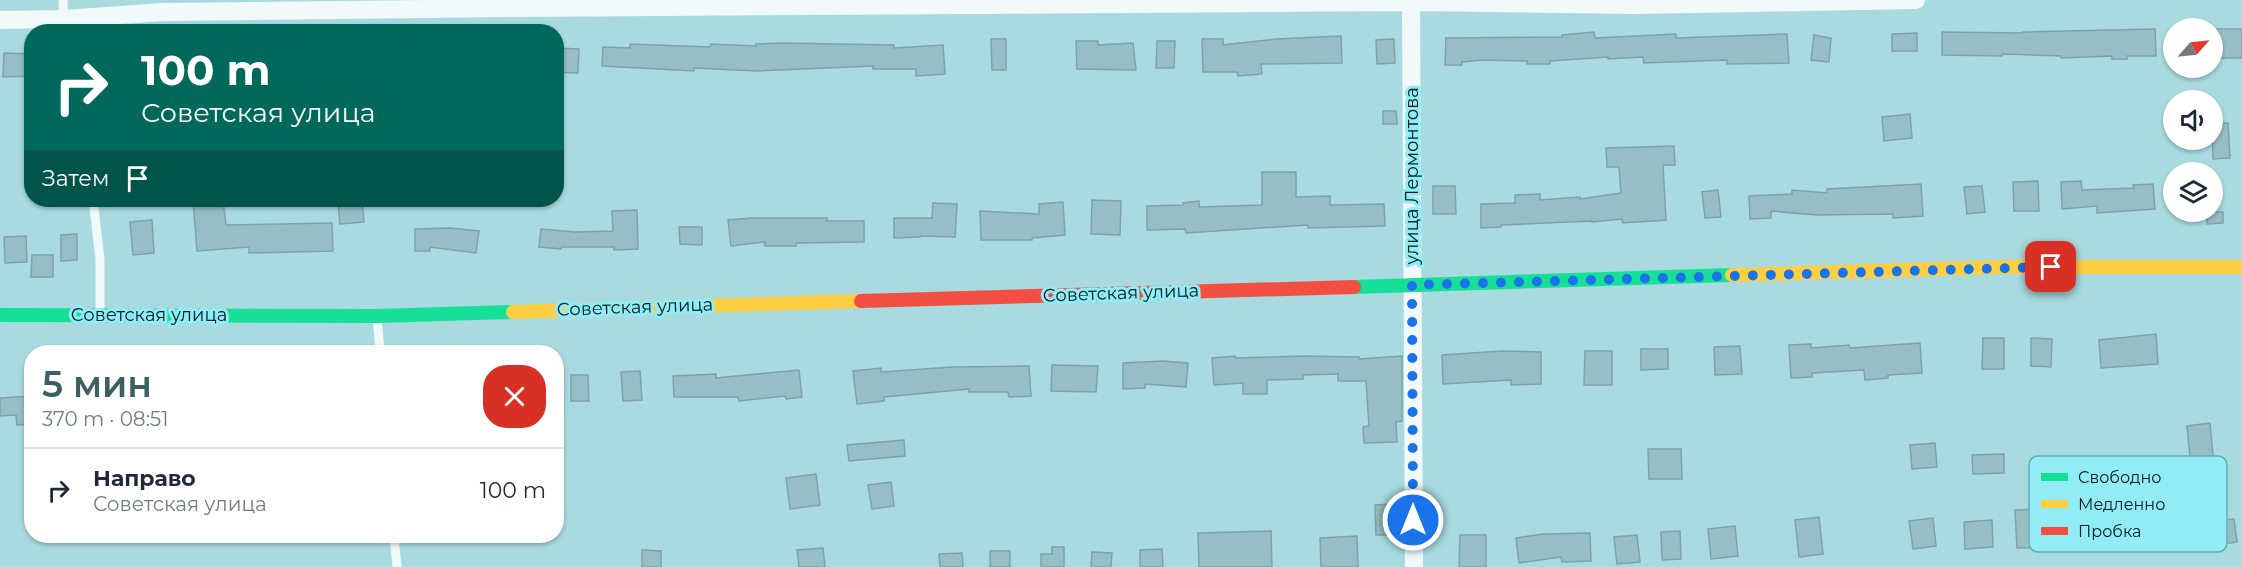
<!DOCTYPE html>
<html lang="ru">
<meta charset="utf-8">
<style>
body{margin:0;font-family:Montserrat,sans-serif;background:#f2f2f3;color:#1f2937;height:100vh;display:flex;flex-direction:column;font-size:22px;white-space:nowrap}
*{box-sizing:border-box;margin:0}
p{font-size:20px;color:#747a83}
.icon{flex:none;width:33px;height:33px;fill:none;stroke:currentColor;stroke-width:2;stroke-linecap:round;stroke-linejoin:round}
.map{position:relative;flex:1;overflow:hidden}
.details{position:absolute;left:24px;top:345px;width:540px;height:198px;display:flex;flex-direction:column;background:#fff;border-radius:24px;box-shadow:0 2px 4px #0004}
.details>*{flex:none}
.top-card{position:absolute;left:24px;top:24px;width:540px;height:183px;border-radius:24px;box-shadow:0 2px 4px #0004;background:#00695c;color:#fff;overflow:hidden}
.needle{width:39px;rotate:63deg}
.tools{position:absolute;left:2163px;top:18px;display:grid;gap:12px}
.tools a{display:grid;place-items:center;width:60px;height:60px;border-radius:50%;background:#fff;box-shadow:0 2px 4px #0004;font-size:30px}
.pin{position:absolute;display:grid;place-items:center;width:51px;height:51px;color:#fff;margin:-26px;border-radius:12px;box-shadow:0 3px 9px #0006}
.me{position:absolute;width:66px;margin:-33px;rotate:0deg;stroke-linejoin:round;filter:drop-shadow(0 0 4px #0008)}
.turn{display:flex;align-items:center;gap:21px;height:126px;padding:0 18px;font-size:27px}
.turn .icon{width:78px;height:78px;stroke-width:2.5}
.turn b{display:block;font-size:42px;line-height:51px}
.then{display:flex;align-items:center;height:57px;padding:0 18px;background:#0003;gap:12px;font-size:22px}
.round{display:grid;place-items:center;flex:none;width:63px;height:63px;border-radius:24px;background:#f2f2f3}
.head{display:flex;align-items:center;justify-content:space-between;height:102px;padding:0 18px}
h1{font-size:36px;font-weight:600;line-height:45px;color:#3b6064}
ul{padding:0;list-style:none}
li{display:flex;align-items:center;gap:18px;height:84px;padding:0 18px;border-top:2px solid #e0e1e3}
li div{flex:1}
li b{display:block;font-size:22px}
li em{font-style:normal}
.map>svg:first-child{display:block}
.building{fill:#97bdc5;stroke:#7da2aa;stroke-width:1.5}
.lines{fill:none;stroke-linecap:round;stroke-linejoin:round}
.lane{stroke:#f2f9fa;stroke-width:9}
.street{stroke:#f2f9fa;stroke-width:18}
.fast{stroke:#16e098;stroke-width:14}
.slow{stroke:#ffcf43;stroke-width:14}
.jam{stroke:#f24e42;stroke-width:14}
.route{stroke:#1a73e8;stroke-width:10;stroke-dasharray:0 18}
.labels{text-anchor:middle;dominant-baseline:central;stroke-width:6;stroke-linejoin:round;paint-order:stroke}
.street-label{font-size:18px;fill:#011e21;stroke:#92ecf5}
.key{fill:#92ecf5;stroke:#66aeb5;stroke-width:1.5}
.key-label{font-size:16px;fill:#011e21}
</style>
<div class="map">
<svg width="2242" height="567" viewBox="0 0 2242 567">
<rect width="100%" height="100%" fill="#a8dadf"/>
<path class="building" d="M2155 29 2156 56H2127V59H2112V56L2061 58V56L2002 54V56L1942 55V32L2023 33V32Z
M2213 29H2242V58H2214Z
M1594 32 1595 38 1676 34V38L1787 34 1789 63 1727 64V60L1644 63 1643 57 1608 59V57L1550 61V64H1527V61L1484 60 1462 62V65H1445L1446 38 1562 37V35Z
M1917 33V51H1892V34Z
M1814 35 1831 38 1829 62 1811 60Z
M1341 36 1342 63 1261 64 1262 74 1238 76 1237 72H1203L1202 39H1223V45L1276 39Z
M991 39H1006V70H992Z
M1394 39 1395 63 1377 64 1376 40Z
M1076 41H1098V45L1133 43 1136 70 1077 69Z
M1157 41H1175L1174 68H1156Z
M783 43 894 45V48L943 45 945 74 916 76V69H873V66L756 71 694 68V71L602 66 603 47 630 48V44L710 47 711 44 756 46V44Z
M556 48 579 49 578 73 556 72Z
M4 53 32 54V76L3 77Z
M1383 111H1396L1397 124H1383Z
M1910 114 1912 138 1884 141 1882 117Z
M2228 123 2230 158 2213 159 2212 124Z
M1674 146 1675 165H1663L1666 220 1623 223 1622 219 1592 222V221L1501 225V227L1481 228V204L1515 203V195L1540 194V200L1580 197V199L1621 193 1619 167H1607L1606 148Z
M1262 172H1296V197L1330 196V205L1384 204 1385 226 1308 228V225L1186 233 1185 229 1147 230V206L1183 205V203L1199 201V207L1262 205Z
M2038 181 2039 211H2014L2013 182Z
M2081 181 2082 190 2134 188 2133 185 2153 184 2155 209 2097 213V206L2062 209 2061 182Z
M1921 184 1923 216 1893 218V214L1816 215 1771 211V218L1750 219 1749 196 1792 194V190L1827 193V189Z
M1433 186H1455L1456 214H1433Z
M1982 186 1985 212 1967 214 1964 187Z
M1718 190 1721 217 1705 218 1702 192Z
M193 200H223L226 225 332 223 333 251 249 253V247L197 251Z
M352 200H362L364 222 340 224 338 201Z
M1092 200 1121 201 1120 235 1091 234Z
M1063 202 1065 235 1032 238V240H981L980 211 1039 214V204Z
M933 203 957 204 955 237 920 236V237L894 238V218H932Z
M637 210 638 249 614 250V247H562L561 249 539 247 541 229 575 232 613 231 612 211Z
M2207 212H2223V223L2207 224Z
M752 218H827V221H864V242L796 243V246H765V242L731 246 728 220Z
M152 220 154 253 133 255 130 222Z
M679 227H702V245L680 244Z
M450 228 479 231 476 253 430 247V251H415V229Z
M77 234V260L61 261V235Z
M26 236 27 262 5 263 4 237Z
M32 255H53V277H31Z
M2156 334 2158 364 2101 368 2099 340Z
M1983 338H2004V369H1982Z
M2031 338 2052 339 2051 367 2031 366Z
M1920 343 1922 373 1888 375V378L1865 380 1864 370 1812 373V377L1791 378 1789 345 1811 344V348L1849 345 1850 348Z
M1740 346 1742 374 1715 375 1714 347Z
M1641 349H1668V369L1641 370Z
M1502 351 1541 352V384L1511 385V380L1443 384 1442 355Z
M1585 351H1612V385H1584Z
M1235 356V358L1303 356 1359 357V359L1402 356V421L1396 422 1397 442 1364 443 1363 427 1369 426 1366 381H1338V374L1303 375V379L1267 380V394H1243V383L1214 385 1212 358Z
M1163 361 1188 363 1186 387 1145 384V388L1123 389V363Z
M1052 365 1098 366 1096 392 1051 391Z
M1029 366 1031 396 1009 397 1008 392H969V389L884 397V401L857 404 853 371 881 368V372L953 367Z
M799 370 802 397 786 399 785 396 739 401 738 397H674L673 376 716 374V378Z
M640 371 642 400 623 401 621 372Z
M571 375H588L589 401H571Z
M32 396V424L17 425 16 415 0 416V398Z
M2210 423 2214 466 2191 468 2187 426Z
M904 440 905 456 849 461 847 445Z
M1935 443 1937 467 1912 469 1910 445Z
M1648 449H1681L1682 479H1649Z
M2004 454V473L1973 474 1972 455Z
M816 474 820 505 790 509 786 478Z
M891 482 894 506 872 509 868 485Z
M1392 504 1393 535H1376L1375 505Z
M2043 509V522L2084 519 2086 547 2017 548 2015 510Z
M1819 517 1823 554 1799 557 1795 520Z
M1933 518 1936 546 1913 549 1909 521Z
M2234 519 2237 542 2214 545 2212 521Z
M1992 520 1993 547 1965 549 1964 522Z
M1735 526 1738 556 1711 559 1708 529Z
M1271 531 1272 567H1199L1198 533Z
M1680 531 1681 559 1662 560 1661 532Z
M1590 533 1591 561 1562 562 1561 557 1519 563 1516 538 1543 534Z
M1460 535H1486V567H1459Z
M1637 535 1640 562 1617 564 1614 537Z
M1357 536 1358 567H1321L1320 538Z
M1052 547H1064V567H1041V554H1052Z
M823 548 825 567H799L797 550Z
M1162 549 1163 567H1140V550Z
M642 550 661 551V567H642Z
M990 551H1010V567H990Z
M1092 552 1112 553 1111 567H1091Z
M962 553 963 567H940L939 554Z"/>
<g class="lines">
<path class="lane" d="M63 0 64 32
M93 200 100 259V314
M377 316 380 352
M394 536 397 567"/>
<path class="street" d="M1411 0 1414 567
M0 20 64 19 163 12 519 8 1411 2 1635 5 1916 0"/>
<path class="fast" d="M1354 287 1732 275
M0 315 377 316 513 312"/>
<path class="slow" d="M1732 275 2003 267H2242
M513 312 861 301"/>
<path class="jam" d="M861 301 1354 287"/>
</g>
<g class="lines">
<path class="route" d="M1413 520 1412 285 2051 267"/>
</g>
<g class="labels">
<g class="street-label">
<text transform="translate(1412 176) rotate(-90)">улица Лермонтова</text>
<text transform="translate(1121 293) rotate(-2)">Советская улица</text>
<text transform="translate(635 307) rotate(-2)">Советская улица</text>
<text x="149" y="315">Советская улица</text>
</g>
</g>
<rect x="2029" y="456" width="198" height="96" rx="9" class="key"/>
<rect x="2041" y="473" width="27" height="8" fill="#16e098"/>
<rect x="2041" y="500" width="27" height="8" fill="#ffcf43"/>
<rect x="2041" y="527" width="27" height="8" fill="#f24e42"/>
<g class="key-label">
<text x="2078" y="483">Свободно</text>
<text x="2078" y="510">Медленно</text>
<text x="2078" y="537">Пробка</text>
</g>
</svg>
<div class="tools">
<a><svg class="needle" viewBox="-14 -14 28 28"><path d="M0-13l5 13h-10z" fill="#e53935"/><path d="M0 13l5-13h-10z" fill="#747a83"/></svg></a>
<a><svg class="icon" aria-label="sound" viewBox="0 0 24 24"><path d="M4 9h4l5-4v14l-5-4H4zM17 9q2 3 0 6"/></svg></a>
<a><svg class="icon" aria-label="layers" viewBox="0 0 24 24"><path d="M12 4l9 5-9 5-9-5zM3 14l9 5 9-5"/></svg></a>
</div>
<div class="pin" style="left:2051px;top:267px;background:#d93025"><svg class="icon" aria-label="arrive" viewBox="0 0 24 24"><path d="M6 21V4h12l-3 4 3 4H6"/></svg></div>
<svg class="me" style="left:1413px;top:520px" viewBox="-20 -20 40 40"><circle r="17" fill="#1a73e8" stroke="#fff" stroke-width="3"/><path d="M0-11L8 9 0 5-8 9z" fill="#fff"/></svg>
<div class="top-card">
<div class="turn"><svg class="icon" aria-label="right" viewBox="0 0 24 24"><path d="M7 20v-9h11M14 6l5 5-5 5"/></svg><div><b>100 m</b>Советская улица</div></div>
<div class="then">Затем<svg class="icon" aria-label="arrive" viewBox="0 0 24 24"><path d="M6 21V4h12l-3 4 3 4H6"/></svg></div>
</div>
<section class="details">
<div class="head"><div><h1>5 мин</h1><p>370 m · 08:51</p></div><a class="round" style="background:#d93025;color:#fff"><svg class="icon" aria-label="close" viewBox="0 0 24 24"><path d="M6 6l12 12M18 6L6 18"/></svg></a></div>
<ul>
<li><svg class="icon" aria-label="right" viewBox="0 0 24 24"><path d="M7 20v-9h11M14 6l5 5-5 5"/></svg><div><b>Направо</b><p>Советская улица</p></div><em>100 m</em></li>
</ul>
</section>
</div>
